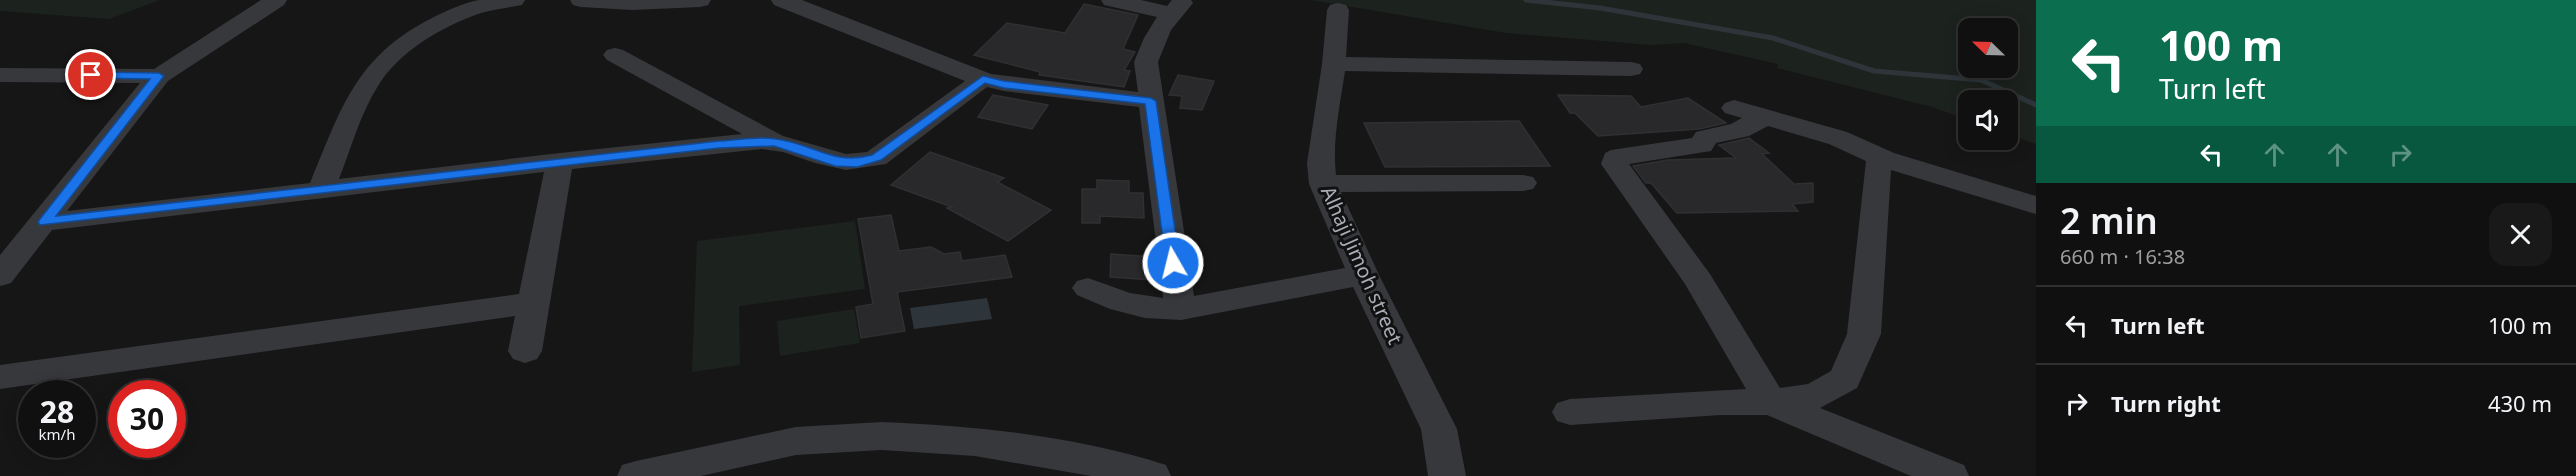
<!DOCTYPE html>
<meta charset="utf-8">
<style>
body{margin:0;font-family:"Noto Sans",sans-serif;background:#19191a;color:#f1f3f6;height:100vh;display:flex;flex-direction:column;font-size:22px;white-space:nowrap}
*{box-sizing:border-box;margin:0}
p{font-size:20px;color:#9c9d9f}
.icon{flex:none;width:33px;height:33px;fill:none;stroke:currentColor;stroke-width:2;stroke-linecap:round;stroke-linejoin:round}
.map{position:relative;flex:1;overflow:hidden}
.details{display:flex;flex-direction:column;background:#101011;width:540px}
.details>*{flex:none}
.hud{background:#0b6e4f;color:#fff;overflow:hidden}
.needle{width:39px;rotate:293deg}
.controls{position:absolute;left:1958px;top:18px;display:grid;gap:12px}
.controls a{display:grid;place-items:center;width:60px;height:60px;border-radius:12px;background:#101011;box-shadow:0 3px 15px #0003,0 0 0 2px #303031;font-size:30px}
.speed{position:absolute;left:18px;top:380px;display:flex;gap:12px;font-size:30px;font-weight:700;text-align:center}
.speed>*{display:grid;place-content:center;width:78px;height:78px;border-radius:50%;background:#101011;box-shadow:0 3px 15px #0003,0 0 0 2px #303031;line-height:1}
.speed small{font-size:15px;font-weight:400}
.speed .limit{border:9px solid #d22;background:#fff;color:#111}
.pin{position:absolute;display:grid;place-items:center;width:51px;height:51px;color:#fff;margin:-26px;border:3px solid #fff;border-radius:50%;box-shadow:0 2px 6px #0007}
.me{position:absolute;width:66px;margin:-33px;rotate:352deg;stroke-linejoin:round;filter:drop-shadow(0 0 4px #0008)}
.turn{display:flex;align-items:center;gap:21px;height:126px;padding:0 24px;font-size:27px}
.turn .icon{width:78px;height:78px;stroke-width:2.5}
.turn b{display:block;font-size:42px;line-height:51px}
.lanes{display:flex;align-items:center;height:57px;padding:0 24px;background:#0003;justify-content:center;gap:30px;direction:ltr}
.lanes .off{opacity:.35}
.round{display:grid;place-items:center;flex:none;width:63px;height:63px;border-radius:18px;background:#19191a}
.overview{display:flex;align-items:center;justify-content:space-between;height:102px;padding:0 24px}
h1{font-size:36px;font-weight:600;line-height:45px}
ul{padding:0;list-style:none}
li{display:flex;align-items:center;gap:18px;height:78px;padding:0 24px;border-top:2px solid #303031}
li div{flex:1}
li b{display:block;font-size:22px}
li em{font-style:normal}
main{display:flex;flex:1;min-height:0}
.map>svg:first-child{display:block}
.green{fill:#1c221d;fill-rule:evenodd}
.water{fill:#2d353a}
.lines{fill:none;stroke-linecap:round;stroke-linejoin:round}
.stream{stroke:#2d353a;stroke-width:5}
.building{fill:#29292b;stroke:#303033;stroke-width:1.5}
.minor{fill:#37383c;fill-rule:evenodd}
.route{fill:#1a73e8;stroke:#114b97;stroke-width:1.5}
.labels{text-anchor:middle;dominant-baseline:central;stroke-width:6;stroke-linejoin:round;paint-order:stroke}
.street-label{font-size:20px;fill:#a9aeb6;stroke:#111112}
</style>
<main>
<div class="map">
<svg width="2036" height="476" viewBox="0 0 2036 476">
<rect width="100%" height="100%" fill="#161617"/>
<path class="green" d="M0 0H160L109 19 0 11Z
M1311 0H2036V144L2007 134V100H1968V120L1932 107 1777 68 1778 64 1684 43 1650 45 1506 33ZM1968 28H2007V68H1968Z
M855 221 865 289 739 306 740 365 692 372 697 241Z
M854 309 860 343 780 356 777 321Z"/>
<path class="water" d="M987 298 992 319 914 329 910 308Z"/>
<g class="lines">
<path class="stream" d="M1526 0 1600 8 1773 38 1874 71 1981 80 2036 105"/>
</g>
<path class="building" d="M1084 4 1138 15 1123 49 1135 52 1124 70 1130 71 1124 87 1039 75 1040 72 974 55 1007 23 1065 33Z
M1178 75 1214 81 1202 110 1180 108 1182 96 1169 95Z
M993 95 1020 100 1048 105 1032 129 978 117Z
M1558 95 1631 96 1641 107 1688 98 1726 123 1699 129 1598 136 1575 113H1570Z
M1519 121 1550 166 1385 167 1364 123Z
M1749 138 1769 153 1762 154 1794 184 1813 183V202L1792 204 1798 211 1677 213 1651 183H1646L1633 166 1668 160 1736 158 1719 145Z
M930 152 1004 178 997 182 1051 210 1008 241 947 208 952 207 891 185Z
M1097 180 1129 181V193H1143L1144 218 1100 216V223H1082V189H1097Z
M891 215 899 251 931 247 944 254 960 252 962 261 1005 255 1012 277 897 292 905 331 861 338 856 307 873 304 858 219Z
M1111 254 1153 257V280L1110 277Z"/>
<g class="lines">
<path class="minor" d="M261 0H287L284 5 168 81 67 211 310 183C341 109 355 57 432 18 446 11 463 3 479 0 493 0 510 0 525 0L522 5C508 8 494 9 481 13 443 26 399 51 378 86 360 114 351 149 339 179L560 153 742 134 607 60 603 55 607 50 615 48 623 50 783 136 846 154 867 152 965 81 774 5 771 0H802L991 74 1138 92 1134 62 1144 38 1157 17 1104 5 1101 0H1141L1167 6 1172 0H1191L1193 3 1171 30 1158 62 1194 296 1345 268 1309 184 1307 163 1322 64 1327 10 1330 5 1338 3 1346 5 1349 10 1346 57 1631 62 1640 64 1643 69 1640 74 1631 76 1345 71C1340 105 1332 141 1336 175H1523L1533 177 1537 183 1533 189 1523 191 1341 192 1379 275 1457 429 1466 476H1428L1421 429 1353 287 1181 320 1145 318 1110 309 1077 295 1072 288 1077 281 1088 278 1130 293 1163 298 1139 107 1004 91 987 87 886 164 846 170 815 163 783 152 762 149 572 169 542 351 537 359 525 363 513 359 508 351 515 316 0 389V365L519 294 544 172 52 230 11 283 0 286V255L140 83 0 82V68L154 69Z
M570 0H711L708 5 700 7 632 10 581 7 573 5Z
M1734 100 1847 132 1894 153 2036 196V214L1891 170 1881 334 1857 388 1820 408 1964 465 1969 476H1911L1767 415H1721L1570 425 1557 421 1552 412 1557 403 1570 399 1746 389 1685 284 1601 164 1605 153 1611 150 1692 138 1696 132 1731 124 1742 118 1725 113 1721 108 1725 103ZM1768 126 1829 144 1866 161 1847 334 1831 371 1808 384 1780 388 1710 274 1629 164 1711 151 1716 143 1749 136Z
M882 422C977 426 1075 436 1166 465L1171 476H1091L975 456 882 450 796 455 701 476H617L622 465 636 461 796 427Z"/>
</g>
<path class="route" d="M91 72 159 73 164 76 56 216 719 141C737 140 758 136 776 139 812 143 833 166 872 155L983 76 1004 81 1151 98 1156 101 1180 263 1173 267 1166 263 1145 104 1004 88 985 83 881 160 857 167 835 166 774 146 719 148 40 225 38 222 40 219 150 79 87 78 85 75Z"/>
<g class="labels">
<g class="street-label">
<text transform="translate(1362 265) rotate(66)">Alhaji Jimoh street</text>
</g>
</g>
</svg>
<div class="controls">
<a><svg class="needle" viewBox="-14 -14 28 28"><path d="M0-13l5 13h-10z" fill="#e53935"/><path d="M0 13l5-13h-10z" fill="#9c9d9f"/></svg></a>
<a><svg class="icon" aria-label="sound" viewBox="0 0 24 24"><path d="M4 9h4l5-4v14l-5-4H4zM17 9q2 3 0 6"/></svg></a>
</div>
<div class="speed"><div>28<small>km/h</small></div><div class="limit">30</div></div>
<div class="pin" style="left:91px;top:75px;background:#d93025"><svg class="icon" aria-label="arrive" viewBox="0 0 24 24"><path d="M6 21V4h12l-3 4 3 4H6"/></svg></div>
<svg class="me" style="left:1173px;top:263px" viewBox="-20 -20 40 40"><circle r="17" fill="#1a73e8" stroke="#fff" stroke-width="3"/><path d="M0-11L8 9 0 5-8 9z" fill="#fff"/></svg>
</div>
<section class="details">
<div class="hud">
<div class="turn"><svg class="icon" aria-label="left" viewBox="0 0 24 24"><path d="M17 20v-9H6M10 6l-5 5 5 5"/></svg><div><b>100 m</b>Turn left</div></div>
<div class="lanes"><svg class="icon" aria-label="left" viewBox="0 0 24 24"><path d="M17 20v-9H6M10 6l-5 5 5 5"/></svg><svg class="icon off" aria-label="ahead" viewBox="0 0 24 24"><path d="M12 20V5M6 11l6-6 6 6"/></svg><svg class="icon off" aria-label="ahead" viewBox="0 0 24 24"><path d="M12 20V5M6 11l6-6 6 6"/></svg><svg class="icon off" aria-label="right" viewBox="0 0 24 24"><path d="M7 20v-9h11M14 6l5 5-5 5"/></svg></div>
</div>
<div class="overview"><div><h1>2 min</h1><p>660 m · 16:38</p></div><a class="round"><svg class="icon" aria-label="close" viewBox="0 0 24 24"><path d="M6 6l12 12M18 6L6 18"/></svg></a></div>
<ul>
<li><svg class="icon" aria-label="left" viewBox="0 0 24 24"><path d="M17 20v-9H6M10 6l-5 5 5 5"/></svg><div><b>Turn left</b></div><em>100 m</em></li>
<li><svg class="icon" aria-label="right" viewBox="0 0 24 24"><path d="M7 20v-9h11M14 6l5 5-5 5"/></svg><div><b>Turn right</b></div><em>430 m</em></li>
</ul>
</section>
</main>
